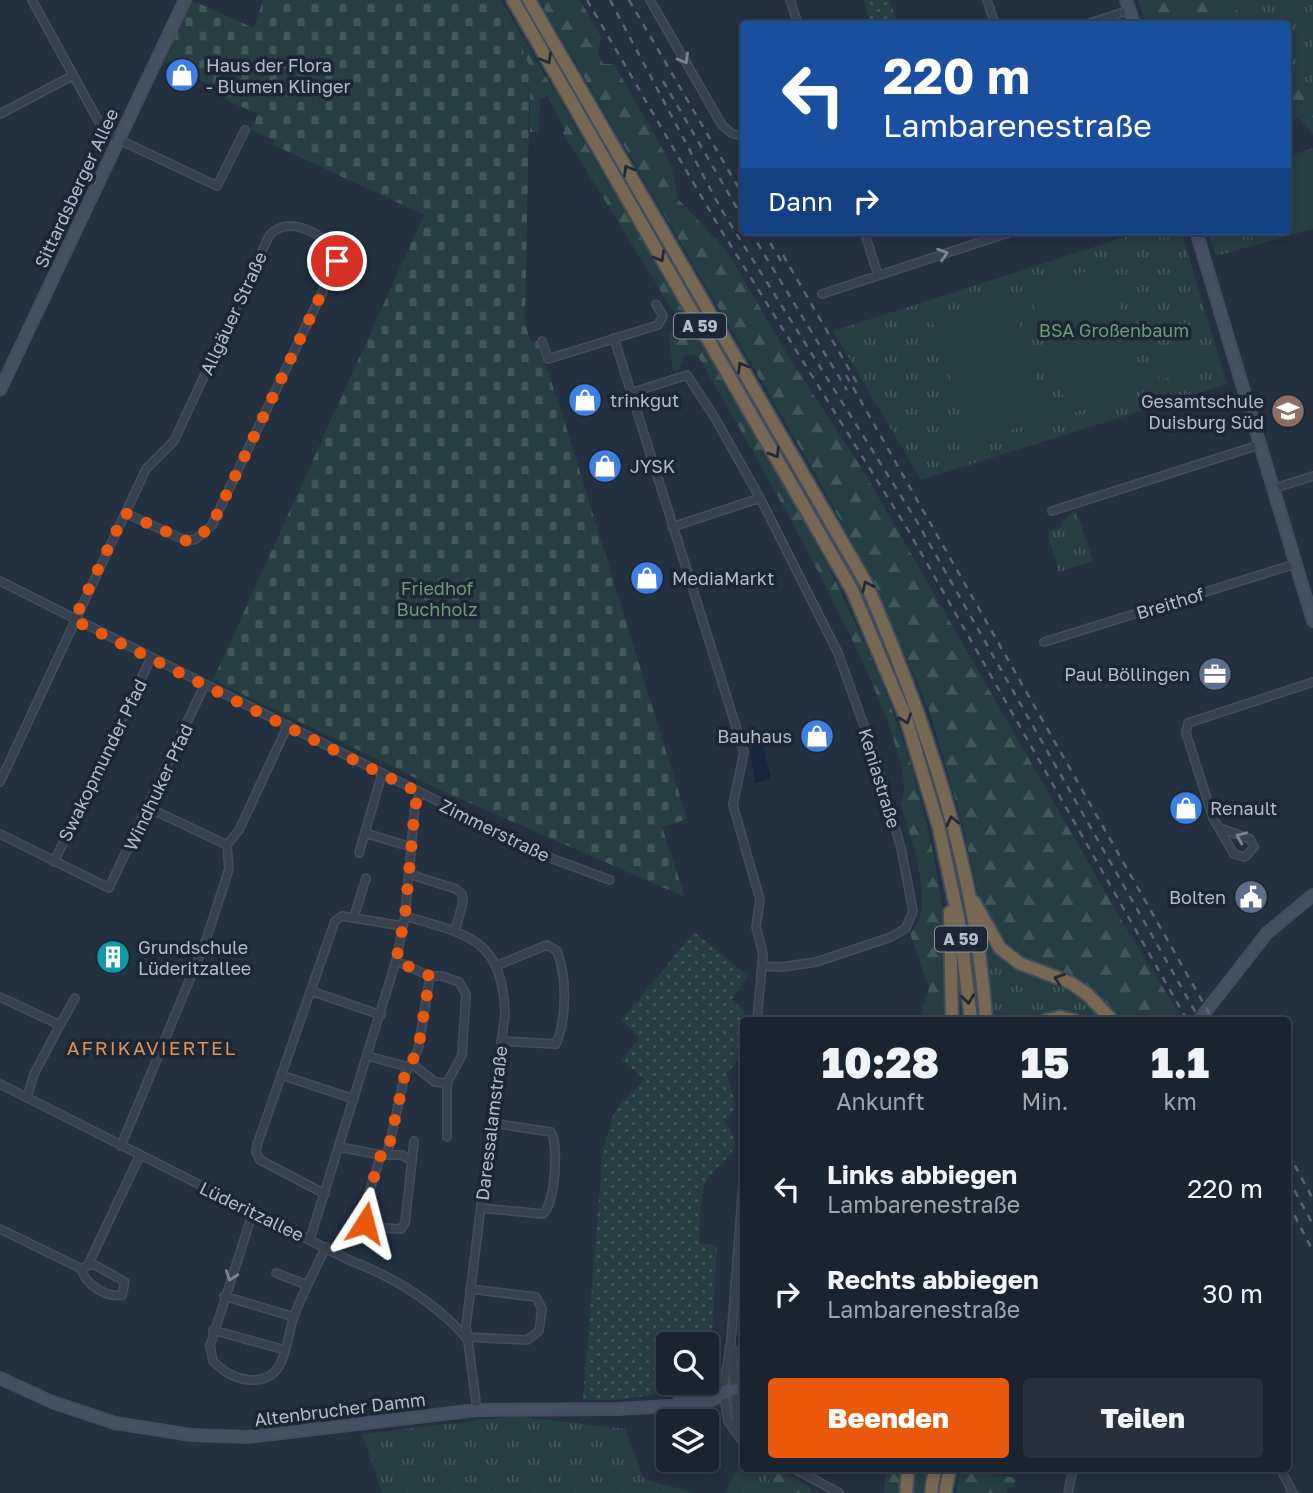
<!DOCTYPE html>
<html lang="de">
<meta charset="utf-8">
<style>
body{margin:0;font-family:"Golos Text",sans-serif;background:#27303c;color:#f1f3f6;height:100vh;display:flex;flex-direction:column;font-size:26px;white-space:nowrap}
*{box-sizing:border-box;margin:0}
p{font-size:23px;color:#9fa4ab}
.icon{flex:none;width:38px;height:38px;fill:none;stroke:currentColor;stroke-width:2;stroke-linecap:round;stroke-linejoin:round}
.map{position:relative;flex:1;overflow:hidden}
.side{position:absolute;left:740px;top:1017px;width:551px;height:455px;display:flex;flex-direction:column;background:#1a2430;border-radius:7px;box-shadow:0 4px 10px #0003,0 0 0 2px #38414c}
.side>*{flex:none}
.guide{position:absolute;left:740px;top:21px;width:551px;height:214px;border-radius:7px;box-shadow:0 4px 10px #0003,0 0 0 2px #38414c;background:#1a4fa0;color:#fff;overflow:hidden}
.buttons{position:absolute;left:656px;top:1332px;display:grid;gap:14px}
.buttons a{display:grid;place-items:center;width:63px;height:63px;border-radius:7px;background:#1a2430;box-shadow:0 4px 10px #0003,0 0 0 2px #38414c;font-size:35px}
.pin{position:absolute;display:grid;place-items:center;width:60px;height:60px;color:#fff;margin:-30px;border:4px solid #fff;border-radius:50%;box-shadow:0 2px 7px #0007}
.me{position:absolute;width:77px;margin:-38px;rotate:9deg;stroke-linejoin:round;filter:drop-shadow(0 0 5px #0008)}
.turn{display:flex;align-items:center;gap:24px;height:147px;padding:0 28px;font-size:32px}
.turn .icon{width:91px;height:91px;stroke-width:2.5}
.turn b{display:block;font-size:49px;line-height:60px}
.then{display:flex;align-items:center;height:66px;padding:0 28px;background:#0003;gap:14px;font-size:26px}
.eta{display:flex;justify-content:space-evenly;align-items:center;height:119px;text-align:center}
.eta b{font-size:42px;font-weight:800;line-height:49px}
.primary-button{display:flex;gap:14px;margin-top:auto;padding:14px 28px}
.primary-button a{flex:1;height:80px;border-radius:7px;background:#ea580c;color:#fff;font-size:28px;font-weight:800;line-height:80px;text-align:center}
.primary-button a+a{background:#27303c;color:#f1f3f6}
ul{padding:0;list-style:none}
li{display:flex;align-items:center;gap:21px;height:105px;padding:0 28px}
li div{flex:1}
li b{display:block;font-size:26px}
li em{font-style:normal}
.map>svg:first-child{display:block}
.grass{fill:url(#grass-tufts)}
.forest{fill:url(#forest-firs)}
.cemetery{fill:url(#cemetery-stones)}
.garden{fill:url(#garden-dots)}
.pitch{fill:#243e41}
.water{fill:#15273f}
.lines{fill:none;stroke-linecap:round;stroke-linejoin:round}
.minor-casing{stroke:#434d5c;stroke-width:10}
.secondary-casing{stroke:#434d5c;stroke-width:14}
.motorway-casing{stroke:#424c5b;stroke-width:16}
.minor{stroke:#374150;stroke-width:7}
.secondary{stroke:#445063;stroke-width:10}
.motorway{stroke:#776853;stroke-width:12}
.rail{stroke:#586577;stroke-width:2.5;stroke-dasharray:7 7;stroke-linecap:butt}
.oneway{stroke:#212936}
.oneway2{stroke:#7b8594}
.route{stroke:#ea580c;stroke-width:12;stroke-dasharray:0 21.6}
.labels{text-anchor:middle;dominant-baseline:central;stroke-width:7;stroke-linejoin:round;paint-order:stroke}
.shield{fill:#1c2635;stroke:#868f9e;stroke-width:2}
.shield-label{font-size:16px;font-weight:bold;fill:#b3bccb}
.poi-label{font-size:18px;fill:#b3bccb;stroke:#1c2635;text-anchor:start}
.street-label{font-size:18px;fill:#b3bccb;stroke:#1c2635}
.park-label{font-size:18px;fill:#689e74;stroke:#1c2635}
.neighbourhood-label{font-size:19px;letter-spacing:2px;fill:#dd925b;stroke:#1c2635}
</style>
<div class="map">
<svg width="1313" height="1493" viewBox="0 0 1313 1493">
<defs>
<pattern id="grass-tufts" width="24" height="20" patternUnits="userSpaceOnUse" patternTransform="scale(1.75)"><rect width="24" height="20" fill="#243e41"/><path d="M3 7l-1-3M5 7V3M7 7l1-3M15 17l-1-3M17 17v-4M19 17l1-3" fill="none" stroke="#41585b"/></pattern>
<pattern id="forest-firs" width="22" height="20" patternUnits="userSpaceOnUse" patternTransform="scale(1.75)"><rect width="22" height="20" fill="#243e41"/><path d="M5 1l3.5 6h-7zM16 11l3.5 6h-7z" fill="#41585b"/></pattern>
<pattern id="cemetery-stones" width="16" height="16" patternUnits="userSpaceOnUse" patternTransform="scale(1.75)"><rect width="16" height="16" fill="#243e41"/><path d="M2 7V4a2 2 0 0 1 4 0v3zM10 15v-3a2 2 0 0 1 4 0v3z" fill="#41585b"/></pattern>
<pattern id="garden-dots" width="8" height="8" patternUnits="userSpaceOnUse" patternTransform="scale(1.75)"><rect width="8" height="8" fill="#243e41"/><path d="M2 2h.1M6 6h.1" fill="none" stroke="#41585b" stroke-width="1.8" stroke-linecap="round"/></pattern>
</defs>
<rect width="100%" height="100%" fill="#223040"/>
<path class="grass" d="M1227 0H1313V93L1288 66V24H1250Z
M1313 148V229L1216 256 1208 231H1288V156Z
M1144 231H1181L1227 384 921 480 833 331Z
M1076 510 1093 561 1059 572 1047 531 1061 527 1060 523Z
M984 933 1084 997 1108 1020 1061 1014 1034 1020H993Z
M515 1416 625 1429 644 1479 694 1493H382L362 1434Z
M742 1461 744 1468H762L776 1493H724Z"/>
<path class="forest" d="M539 0H580L601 37 598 53 603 64H614L671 164 678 199 726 250 794 365 866 475 1123 923 1183 1020H1119L1091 989 1021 960 1003 945 979 899 962 822 929 710 872 579 817 477Z
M1138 0H1227L1250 24H1146Z
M505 7C573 123 642 240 710 357 836 573 950 760 949 1020H919L929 988 910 933C938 910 909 833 900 803 934 756 732 415 699 358L693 354 684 356 679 370 673 371 669 336 678 324 675 314 563 133 565 130 547 96 540 99 539 132H530V68Z
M1288 66 1313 93V134L1298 118 1288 121Z
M762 1468H778L811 1488 813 1493H776Z
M885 1468H904L903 1493H884Z
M912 1468H927L923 1493H911Z
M960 1468H991L990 1474 1016 1478 1014 1487H1008L1007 1493H956Z"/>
<path class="cemetery" d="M191 0 254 28 263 0H501L505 7 530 68 525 324 531 342 537 341 559 404 687 819 662 827 685 897 440 790 213 680 424 215 274 145 275 141 251 130 258 114 224 99 226 92 161 61Z"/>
<path class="garden" d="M863 0H890L897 24H871Z
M694 932 748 976 732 999 744 1011 743 1053 727 1074 736 1106 725 1122C751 1156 715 1159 704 1187 699 1203 701 1227 699 1243L717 1246 711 1354H707V1344H668L667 1393 615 1400H583L603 1149 615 1110 644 1079 622 1060 639 1038 622 1020Z"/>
<path class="pitch" d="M1313 149V229L1292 234 1288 220V157Z
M1106 265 1146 389 1069 414 1029 290Z
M1009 295 1047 418 971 443 932 320Z
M1206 348 1211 364 1160 380 1155 364Z"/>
<path class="water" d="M761 737 771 779 755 783 750 747Z"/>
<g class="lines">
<g class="minor-casing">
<path id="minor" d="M32 0 105 133 217 186 245 130
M650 0 722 125 731 133 744 137
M790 0 798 24
M987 0 995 24
M1087 24 1130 10
M0 114 72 76
M864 231 878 275
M822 294 1014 231
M614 338 744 752 733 805 760 900 756 927 763 954 757 1020
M542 341 548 359 658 325 663 316 656 304
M631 393 687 375 715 418 760 498
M1272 489 1313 476
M1052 511 1259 445
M672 527 760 498 838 653 875 757 901 848 913 911 906 928 891 937 816 962 782 967 762 966
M0 581 553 859 610 880
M1044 642 1295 564
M0 782 146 469 174 441 269 236C288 214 321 233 337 252V261L212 525 196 539 187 541 125 513
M149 808 227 845
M1220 828 1250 839 1254 847 1245 857 1234 854 1213 818 1186 733 1188 723 1313 682
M365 833 411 847
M0 834 109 888 205 684
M359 853 382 774
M54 862 151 658
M409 874 456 889 462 894 463 902 455 931
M405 916C469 935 502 938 505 1014L466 1326 477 1410
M354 917 366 878
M396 961 430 976
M498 965 547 945 557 951C567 978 567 1017 556 1044L501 1041
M311 991 381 1015
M0 997 60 1025 34 1074 27 1098
M60 1025 75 998
M368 1056 408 1067
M412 1064 435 1082 447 1083
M281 1075 354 1099
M0 1084 349 1260C394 1277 432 1300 465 1336
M121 1146 206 940 229 869 227 845 239 830 288 725
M339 1147 381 1155 368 1196 365 1223 382 1228 401 1229 405 1223 412 1161 402 1155H381
M387 1155 405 1074 418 1050 430 976H442L459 982 466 994 462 1055 447 1083V1137
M412 1161 414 1141
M744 1170 731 1341 723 1390 728 1421 744 1444
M325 1194 260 1160 256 1152 257 1145 335 921 342 916 403 926
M481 1208 543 1214C555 1204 559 1146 551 1132L492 1123
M253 1212 210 1346 213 1361C224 1372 235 1379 251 1380 287 1382 285 1343 294 1316 303 1292 315 1270 326 1247
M0 1229 82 1269
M310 1239 396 961 405 916 415 806 420 793
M88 1265 140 1155
M88 1265H95L125 1282 122 1295C107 1298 84 1284 82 1269Z
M276 1273 307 1285
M224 1296 294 1317
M213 1330 285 1350
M465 1337 527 1340 539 1331 542 1309 536 1297 470 1289
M732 1348 737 1433
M735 1352 744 1363
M793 1468 839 1493
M1280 1468 1293 1493
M1068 1493 1073 1468"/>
</g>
<g class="secondary-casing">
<path id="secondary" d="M1126 0 1134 24
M1196 231 1313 621
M0 390 185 0
M1199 1020 1267 933 1313 895
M0 1378 52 1402 115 1423 191 1435 248 1437 477 1410 618 1409 702 1404 744 1385
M679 1401 728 1390"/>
</g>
<g class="motorway-casing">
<path id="motorway" d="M513 0 852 590 906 718 939 828 960 927 971 1020
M529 0 866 583C926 722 976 867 986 1020
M974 902 1000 948 1019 963 1071 983 1087 994 1112 1020
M950 912 952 1020
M1046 1020 1060 1017 1074 1020
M906 1493 908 1468
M931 1493 935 1468
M945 1493 950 1468"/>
</g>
<use href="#minor" class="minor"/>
<use href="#secondary" class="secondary"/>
<use href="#motorway" class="motorway"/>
<path class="rail" d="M587 0 718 225 908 530 1187 1020
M610 0 721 209 916 520 1200 1020
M629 0 744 197
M663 81 744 220
M750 231 847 390
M763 231 784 266
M783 255 857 383
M846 375 1213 1020
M1288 1153 1313 1199
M1288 1178 1313 1225
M1288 1203 1313 1251"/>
</g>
<defs><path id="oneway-chevron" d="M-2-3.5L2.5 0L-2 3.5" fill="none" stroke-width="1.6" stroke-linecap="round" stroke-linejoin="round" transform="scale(1.75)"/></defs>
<g class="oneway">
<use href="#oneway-chevron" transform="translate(547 59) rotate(60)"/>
<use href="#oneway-chevron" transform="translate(628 170) rotate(-120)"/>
<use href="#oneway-chevron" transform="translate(660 257) rotate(60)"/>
<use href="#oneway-chevron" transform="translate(742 367) rotate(-120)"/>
<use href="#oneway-chevron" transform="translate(775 453) rotate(59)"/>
<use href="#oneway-chevron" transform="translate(867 586) rotate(-116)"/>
<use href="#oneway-chevron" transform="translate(906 719) rotate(70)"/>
<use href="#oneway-chevron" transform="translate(952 821) rotate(-104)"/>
<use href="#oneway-chevron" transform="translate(1059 979) rotate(-161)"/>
<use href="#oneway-chevron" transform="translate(968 999) rotate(83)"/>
</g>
<g class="oneway2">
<use href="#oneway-chevron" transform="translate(684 59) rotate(60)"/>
<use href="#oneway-chevron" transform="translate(943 254) rotate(-18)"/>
<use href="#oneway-chevron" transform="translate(1241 837) rotate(-157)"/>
<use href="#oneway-chevron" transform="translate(231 1276) rotate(109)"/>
</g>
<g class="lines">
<path class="route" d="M337 261 212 525 196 539 187 541 125 513 74 620 420 793 415 806 405 916 396 961 430 976 418 1050 405 1074 387 1155H381L368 1196 365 1223"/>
</g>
<defs>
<g id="shop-disc" transform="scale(1.75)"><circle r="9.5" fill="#3f7fe0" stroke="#1c2635"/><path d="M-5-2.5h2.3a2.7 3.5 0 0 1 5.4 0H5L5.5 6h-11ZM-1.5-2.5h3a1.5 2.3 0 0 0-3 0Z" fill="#fff"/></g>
<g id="school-disc" transform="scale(1.75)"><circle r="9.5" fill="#8d6e63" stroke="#1c2635"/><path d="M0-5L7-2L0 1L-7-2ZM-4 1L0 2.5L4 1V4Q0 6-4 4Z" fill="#fff"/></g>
<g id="office-disc" transform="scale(1.75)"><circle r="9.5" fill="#5c6f8a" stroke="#1c2635"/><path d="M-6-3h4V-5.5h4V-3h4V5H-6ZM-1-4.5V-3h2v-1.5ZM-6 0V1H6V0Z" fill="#fff"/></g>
<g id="civic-disc" transform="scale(1.75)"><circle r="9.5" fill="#5c6f8a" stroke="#1c2635"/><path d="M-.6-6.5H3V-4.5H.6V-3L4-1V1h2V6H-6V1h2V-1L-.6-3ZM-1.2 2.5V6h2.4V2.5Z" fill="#fff"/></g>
<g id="building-disc" transform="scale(1.75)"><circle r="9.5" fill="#0f9aa8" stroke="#1c2635"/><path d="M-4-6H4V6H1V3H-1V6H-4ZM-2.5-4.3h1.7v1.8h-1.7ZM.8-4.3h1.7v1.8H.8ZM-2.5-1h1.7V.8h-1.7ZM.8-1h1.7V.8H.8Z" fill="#fff"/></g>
</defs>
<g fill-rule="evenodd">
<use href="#shop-disc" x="182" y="75"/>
<use href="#shop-disc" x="585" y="400"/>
<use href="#school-disc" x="1288" y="411"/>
<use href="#shop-disc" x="605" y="466"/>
<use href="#shop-disc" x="647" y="578"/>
<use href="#office-disc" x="1215" y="674"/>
<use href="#shop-disc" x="817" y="736"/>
<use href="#shop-disc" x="1186" y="808"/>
<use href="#civic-disc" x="1251" y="897"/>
<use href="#building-disc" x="113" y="957"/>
</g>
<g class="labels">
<g class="shield">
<rect x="674" y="313.5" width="52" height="25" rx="5"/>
<rect x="935" y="926.5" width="52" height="25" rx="5"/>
</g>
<g class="shield-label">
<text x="700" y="326">A 59</text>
<text x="961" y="939">A 59</text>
</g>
<g class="poi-label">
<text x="206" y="65">Haus der Flora<tspan x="206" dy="21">- Blumen Klinger</tspan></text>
<text x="610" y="400">trinkgut</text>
<text x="1264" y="401" text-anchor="end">Gesamtschule<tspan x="1264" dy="21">Duisburg Süd</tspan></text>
<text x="630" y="466">JYSK</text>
<text x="672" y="578">MediaMarkt</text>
<text x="1190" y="674" text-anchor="end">Paul Böllingen</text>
<text x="792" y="736" text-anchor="end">Bauhaus</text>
<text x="1210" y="808">Renault</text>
<text x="1226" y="897" text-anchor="end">Bolten</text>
<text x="138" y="947">Grundschule<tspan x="138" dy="21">Lüderitzallee</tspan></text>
</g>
<g class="street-label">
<text transform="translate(76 188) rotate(-65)">Sittardsberger Allee</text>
<text transform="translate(233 313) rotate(-65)">Allgäuer Straße</text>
<text transform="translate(1170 603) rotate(-17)">Breithof</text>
<text transform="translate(102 760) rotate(-64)">Swakopmunder Pfad</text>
<text transform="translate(880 778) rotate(73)">Keniastraße</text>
<text transform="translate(158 787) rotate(-65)">Windhuker Pfad</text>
<text transform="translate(495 830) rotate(26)">Zimmerstraße</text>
<text transform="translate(491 1123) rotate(-83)">Daressalamstraße</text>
<text transform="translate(252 1211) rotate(26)">Lüderitzallee</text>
<text transform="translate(340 1409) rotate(-7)">Altenbrucher Damm</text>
</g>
<g class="park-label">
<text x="1114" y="330">BSA Großenbaum</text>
<text x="437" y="588">Friedhof<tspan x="437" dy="21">Buchholz</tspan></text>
</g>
<g class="neighbourhood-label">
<text x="152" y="1047">AFRIKAVIERTEL</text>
</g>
</g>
</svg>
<div class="buttons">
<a><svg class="icon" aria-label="search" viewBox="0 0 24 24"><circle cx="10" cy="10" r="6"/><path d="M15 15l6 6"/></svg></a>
<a><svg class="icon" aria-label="layers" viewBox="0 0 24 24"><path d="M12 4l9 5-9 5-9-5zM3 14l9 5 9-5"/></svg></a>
</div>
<div class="pin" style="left:337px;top:261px;background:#d93025"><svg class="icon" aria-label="arrive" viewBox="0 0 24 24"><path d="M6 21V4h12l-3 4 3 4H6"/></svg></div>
<svg class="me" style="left:365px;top:1223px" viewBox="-20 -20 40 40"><path d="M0-17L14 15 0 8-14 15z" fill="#ea580c" stroke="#fff" stroke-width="4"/></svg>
<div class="guide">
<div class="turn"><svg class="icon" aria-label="left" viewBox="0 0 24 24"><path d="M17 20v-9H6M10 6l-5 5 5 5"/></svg><div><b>220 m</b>Lambarenestraße</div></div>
<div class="then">Dann<svg class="icon" aria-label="right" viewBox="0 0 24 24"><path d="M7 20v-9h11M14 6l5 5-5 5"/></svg></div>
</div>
<section class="side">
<div class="eta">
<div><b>10:28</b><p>Ankunft</p></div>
<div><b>15</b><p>Min.</p></div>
<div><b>1.1</b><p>km</p></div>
</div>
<ul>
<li><svg class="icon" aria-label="left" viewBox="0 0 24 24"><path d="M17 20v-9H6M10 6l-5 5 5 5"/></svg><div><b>Links abbiegen</b><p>Lambarenestraße</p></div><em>220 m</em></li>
<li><svg class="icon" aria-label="right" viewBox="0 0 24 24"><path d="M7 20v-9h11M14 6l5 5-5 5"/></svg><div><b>Rechts abbiegen</b><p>Lambarenestraße</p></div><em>30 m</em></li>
</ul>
<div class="primary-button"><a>Beenden</a><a>Teilen</a></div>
</section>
</div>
